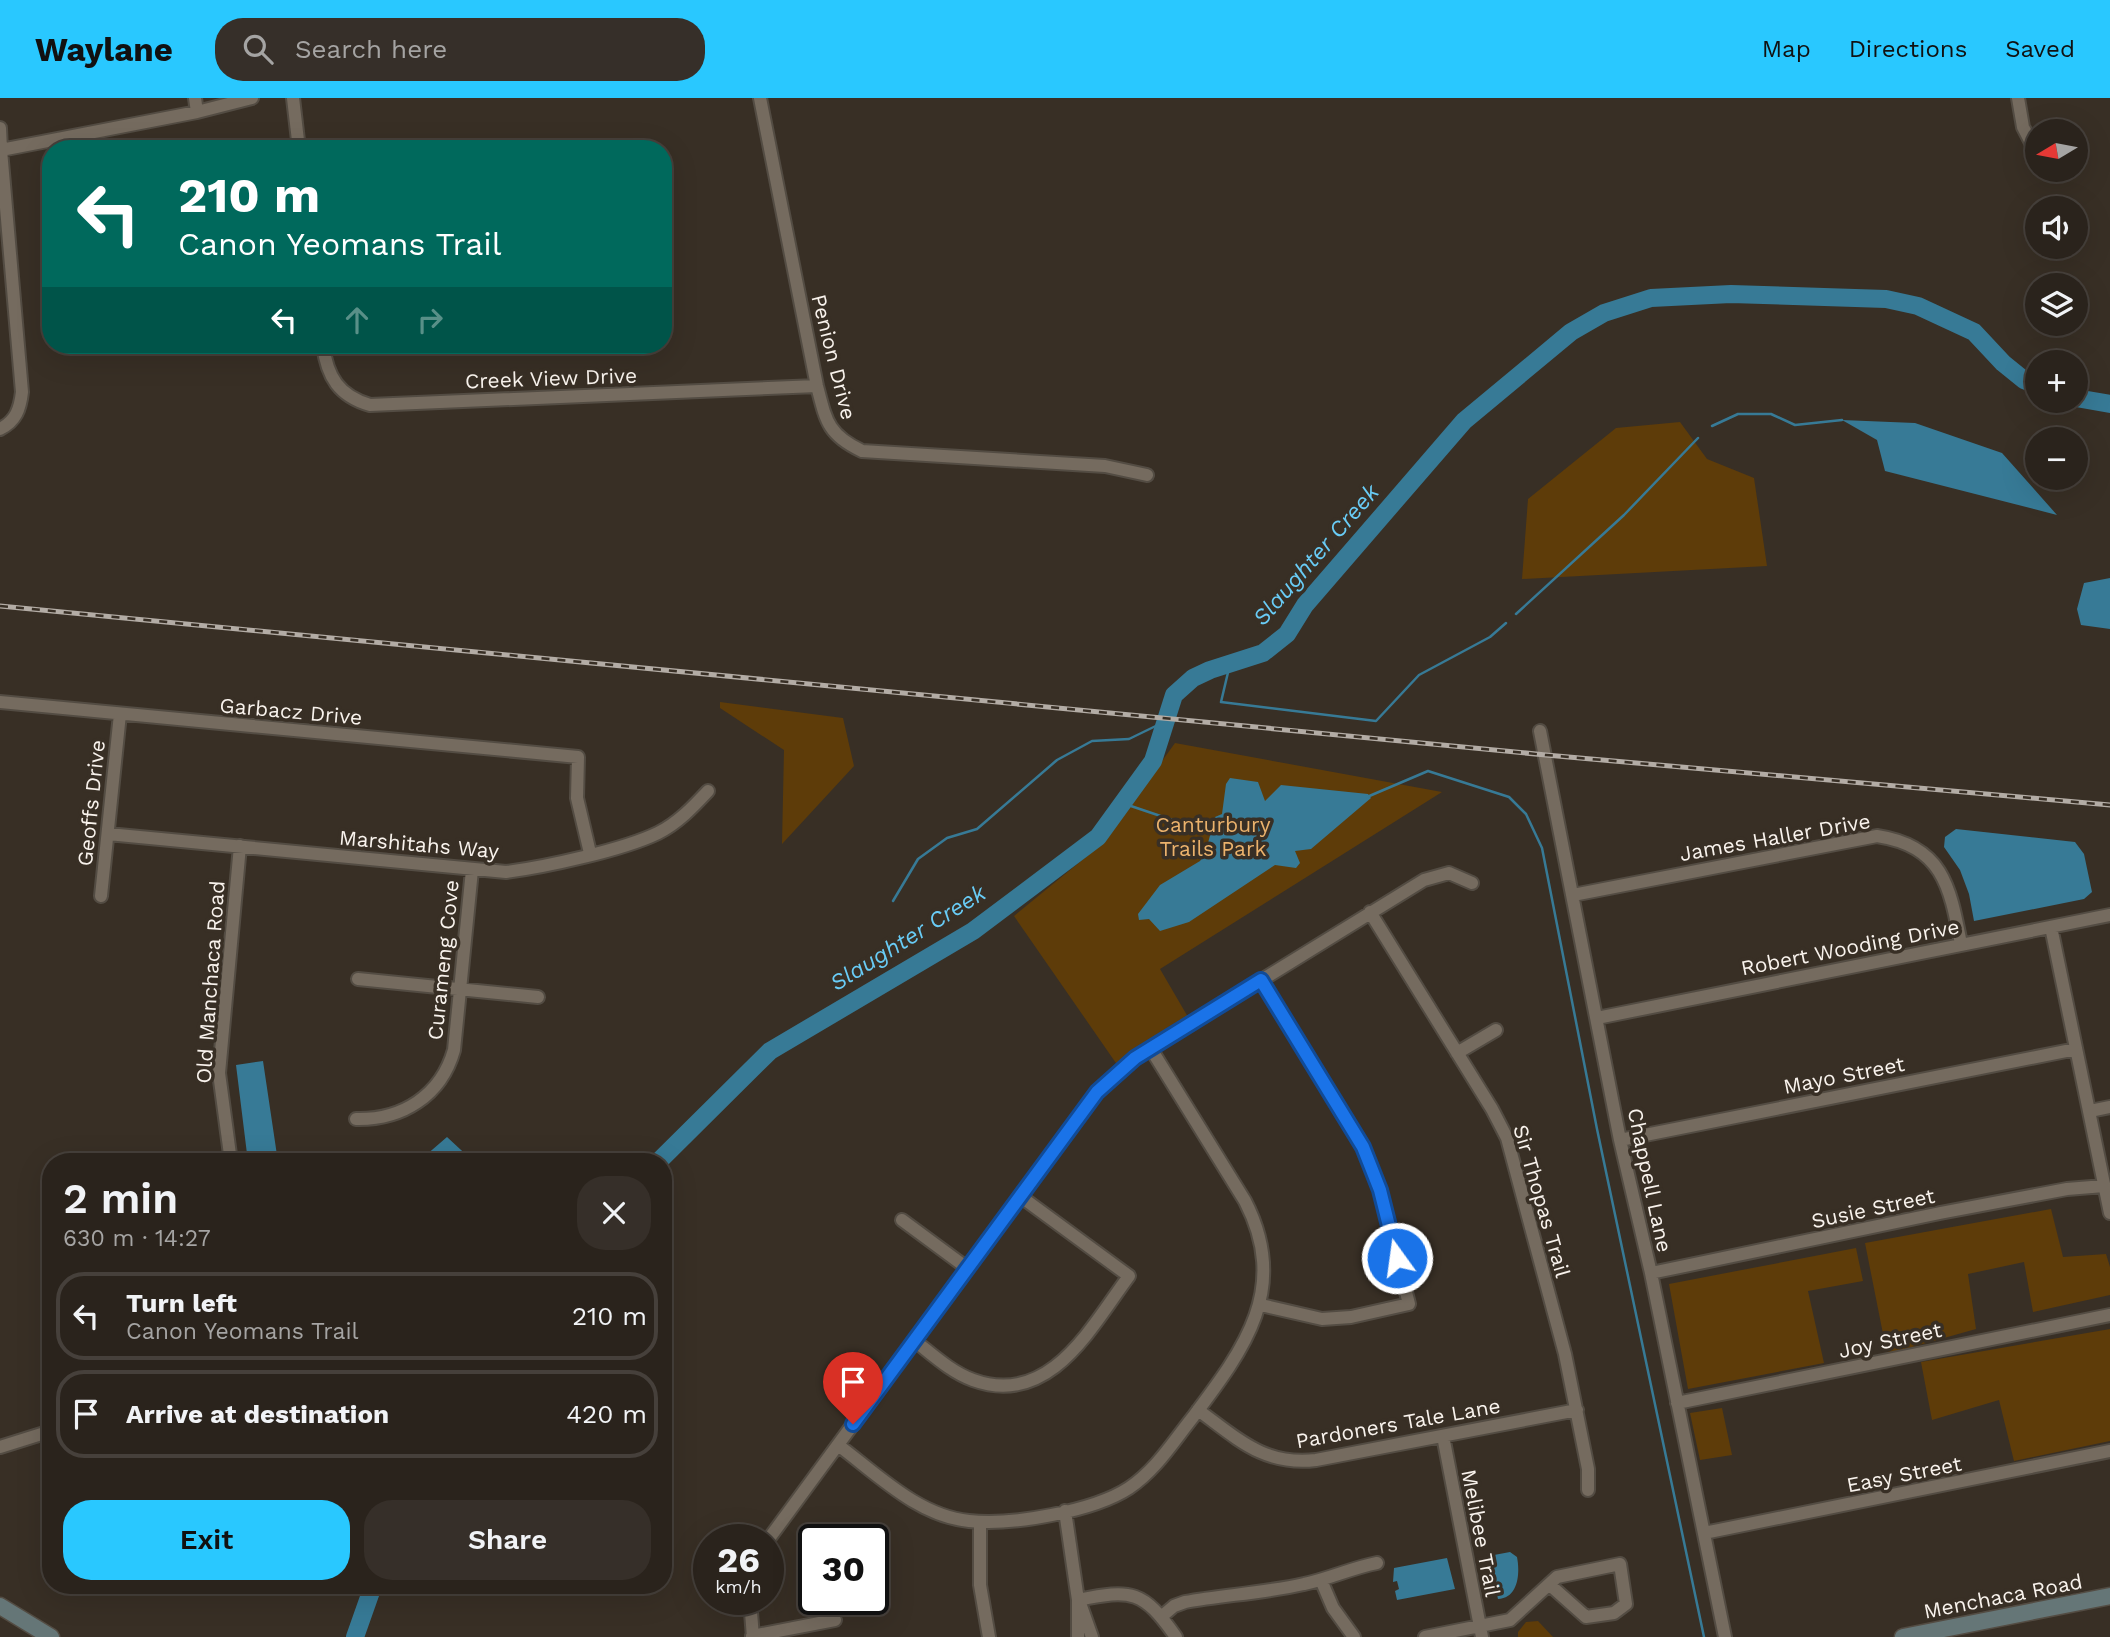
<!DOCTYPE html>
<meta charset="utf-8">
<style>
body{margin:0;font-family:"Work Sans",sans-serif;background:#362f29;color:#f1f3f6;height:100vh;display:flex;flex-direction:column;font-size:26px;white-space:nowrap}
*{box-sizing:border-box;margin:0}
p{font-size:23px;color:#a5a4a3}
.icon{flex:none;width:38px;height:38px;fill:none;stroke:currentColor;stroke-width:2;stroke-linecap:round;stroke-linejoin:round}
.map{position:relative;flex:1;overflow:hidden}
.details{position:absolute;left:42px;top:1055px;width:630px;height:441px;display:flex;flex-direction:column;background:#2a231c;border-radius:28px;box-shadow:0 7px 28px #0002,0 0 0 2px #46403b}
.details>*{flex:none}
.top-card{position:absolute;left:42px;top:42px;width:630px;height:214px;border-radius:28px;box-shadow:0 7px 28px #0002,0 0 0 2px #46403b;background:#00695c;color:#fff;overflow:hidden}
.needle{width:46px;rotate:260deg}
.buttons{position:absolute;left:2025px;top:21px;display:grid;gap:14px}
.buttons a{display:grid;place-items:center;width:63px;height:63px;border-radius:50%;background:#2a231c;box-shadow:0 7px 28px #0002,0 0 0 2px #46403b;font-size:35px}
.speed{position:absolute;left:693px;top:1426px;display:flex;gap:14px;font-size:35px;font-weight:700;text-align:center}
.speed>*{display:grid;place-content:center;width:91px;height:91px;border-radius:50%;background:#2a231c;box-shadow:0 7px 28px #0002,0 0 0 2px #46403b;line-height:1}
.speed small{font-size:18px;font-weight:400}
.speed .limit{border:4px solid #111;border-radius:10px;background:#fff;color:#111}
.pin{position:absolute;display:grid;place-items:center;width:60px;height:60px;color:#fff;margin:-72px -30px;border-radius:50% 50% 50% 0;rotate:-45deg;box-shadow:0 0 7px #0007}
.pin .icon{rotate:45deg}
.me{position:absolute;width:77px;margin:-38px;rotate:346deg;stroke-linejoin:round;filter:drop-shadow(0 0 5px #0008)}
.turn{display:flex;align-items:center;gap:24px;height:147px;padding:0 21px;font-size:32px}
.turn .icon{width:91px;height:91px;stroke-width:2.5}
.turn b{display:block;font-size:49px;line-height:60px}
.lanes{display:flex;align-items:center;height:66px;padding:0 21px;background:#0003;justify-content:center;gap:35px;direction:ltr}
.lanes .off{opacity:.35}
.round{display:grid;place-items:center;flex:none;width:74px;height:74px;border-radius:28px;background:#362f29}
.headline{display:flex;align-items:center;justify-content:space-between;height:119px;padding:0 21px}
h1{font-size:42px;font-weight:600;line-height:52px}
.cta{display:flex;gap:14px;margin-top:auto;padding:14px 21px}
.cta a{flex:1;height:80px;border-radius:28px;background:#29c8ff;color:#111;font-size:28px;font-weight:600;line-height:80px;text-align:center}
.cta a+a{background:#362f29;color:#f1f3f6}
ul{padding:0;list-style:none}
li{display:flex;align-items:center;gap:21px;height:88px;margin:0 14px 10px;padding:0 7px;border:4px solid #46403b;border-radius:28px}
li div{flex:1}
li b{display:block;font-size:26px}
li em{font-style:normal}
header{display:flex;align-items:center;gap:42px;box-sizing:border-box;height:98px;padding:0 35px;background:#29c8ff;color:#111}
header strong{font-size:33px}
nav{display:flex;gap:38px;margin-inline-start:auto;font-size:24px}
.search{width:490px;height:63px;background:#362f29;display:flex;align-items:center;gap:18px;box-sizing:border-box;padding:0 24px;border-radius:28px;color:#a5a4a3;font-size:26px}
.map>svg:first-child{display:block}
.green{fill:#5e3c09}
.water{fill:#377a96}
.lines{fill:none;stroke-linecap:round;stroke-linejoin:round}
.stream{stroke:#377a96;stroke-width:2.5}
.river{stroke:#377a96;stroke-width:18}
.street-casing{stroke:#534c43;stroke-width:16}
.secondary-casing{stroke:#534c43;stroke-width:19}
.street{stroke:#756b5f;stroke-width:12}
.secondary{stroke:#657677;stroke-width:16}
.rail-casing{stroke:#b3aca5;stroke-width:5}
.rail{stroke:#382f25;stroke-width:2.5;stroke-dasharray:8;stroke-linecap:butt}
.route-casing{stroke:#114b97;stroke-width:18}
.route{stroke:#1a73e8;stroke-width:12}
.labels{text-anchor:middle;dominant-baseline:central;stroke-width:7;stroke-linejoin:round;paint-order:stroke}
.street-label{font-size:21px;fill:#f9f3ed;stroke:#382f25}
.park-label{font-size:21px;fill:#ebb26c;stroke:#382f25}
.water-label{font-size:23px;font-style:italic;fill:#69ccf6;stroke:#382f25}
</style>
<header>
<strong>Waylane</strong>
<div class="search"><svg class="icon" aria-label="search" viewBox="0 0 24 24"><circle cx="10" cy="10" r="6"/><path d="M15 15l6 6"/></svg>Search here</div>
<nav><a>Map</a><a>Directions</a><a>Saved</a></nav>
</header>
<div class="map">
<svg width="2110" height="1539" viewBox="0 0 2110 1539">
<rect width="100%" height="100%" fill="#382f25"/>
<path class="green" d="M1680 324 1707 361 1754 380 1767 468 1522 481 1528 401 1616 330Z
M720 604 843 620 854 668 782 746 784 652 720 610Z
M1175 645 1442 694 1160 871 1188 919 1118 968 1014 818 1103 745Z
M2051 1111 2063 1159 2106 1156 2110 1169V1197L2033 1214 2024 1164 1968 1176 1976 1231 1887 1256 1865 1145Z
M1856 1150 1863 1183 1808 1193 1824 1265 1688 1291 1669 1186Z
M2110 1231V1343L2014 1363 1999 1302 1932 1322 1921 1264Z
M1722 1310 1732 1357 1700 1362 1690 1315Z
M1538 1523 1553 1539H1518V1534L1526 1524Z"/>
<path class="water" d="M1842 322 1915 325 2002 355 2057 417 1885 373 1877 342Z
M2110 480V531L2081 527 2077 511 2084 485Z
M1230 680 1258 684 1265 703 1281 687 1368 696 1371 700 1311 751 1295 753 1300 765 1296 770 1275 767 1189 824 1160 833 1149 821 1139 822 1138 816 1160 787 1200 763 1205 756 1215 719 1222 716 1226 686Z
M1956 731 2075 744 2084 756 2092 794 2084 801 1974 823 1969 796 1960 772 1944 749 1945 739Z
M263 963 278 1064H248L236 967Z
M447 1039 474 1064H418Z
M1510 1454 1517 1459C1520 1474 1519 1500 1498 1501L1489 1464 1494 1457Z
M1447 1460 1455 1491 1397 1502 1395 1493 1399 1491 1397 1483 1393 1484 1394 1470Z"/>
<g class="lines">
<path class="stream" d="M1712 328 1738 316H1771L1795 327 1842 322
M1516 516 1624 417 1698 340
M1230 566 1221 604 1376 623 1419 577 1490 539 1506 525
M1367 699 1428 673 1509 699 1526 716 1542 750 1597 1031 1704 1539
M1122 705 1205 733
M893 803 918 761 947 740 977 731 1057 662 1092 643 1129 641 1166 623"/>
<path class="river" d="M2076 300 2110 306
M658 1064 770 953 973 833 1098 739 1153 663 1174 597 1193 580 1210 572 1263 555 1287 536 1305 507 1464 323 1571 234 1604 215 1651 200 1731 196 1886 201 1918 208 1974 234 2003 265 2024 282 2037 287
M355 1539 373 1488"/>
<g class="street-casing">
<path id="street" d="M195 0 197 14
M293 0 299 51
M760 0 817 288C826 323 828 337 862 353L1105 368 1147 377
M2018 0 2023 29 2037 56
M0 30 1 52
M323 247C327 279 339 298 370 307L817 288
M0 331C16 323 20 311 22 294L1 52 197 14 252 0
M0 604 578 659 577 700 590 755
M1540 633 1620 1042 1651 1175 1725 1539
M108 736 506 774C545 769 623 752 658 735 678 725 693 709 708 693
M1573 797 1877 738C1943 748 1950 789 1961 846
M101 798 120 616
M1370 814 1492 1011 1507 1040 1565 1256 1588 1371V1392
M2051 829 2110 1115
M358 881 538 899
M1597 920 2110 817
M1457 955 1496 932
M2090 1013 2110 1009
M356 1021C402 1022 441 998 454 952L472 772
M1620 1042 2076 951
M231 1064 219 975 240 748
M902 1122 967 1170
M1651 1175 1940 1115 2067 1091 2104 1088
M1261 1207 1322 1221 1351 1219 1409 1206 1380 1092 1363 1049 1261 882
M915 1243C933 1257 951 1274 973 1282 1050 1310 1091 1229 1129 1178L1020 1098
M1677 1305 2110 1217
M1198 1312C1238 1341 1264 1368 1316 1362L1577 1312
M1443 1338 1482 1539
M838 1347C877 1376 918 1418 969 1423 1011 1428 1094 1413 1129 1390 1156 1372 1173 1344 1193 1319 1245 1250 1290 1190 1245 1103L1151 951
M0 1349 51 1333
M1065 1413 1078 1502V1539
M980 1424V1487L989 1539
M1704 1435 2110 1353
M768 1442 1097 994 1135 960 1424 782 1449 775 1472 785
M1321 1482 1333 1510 1354 1539
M750 1502 753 1539
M1078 1502C1132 1491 1143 1492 1176 1539
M1080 1505 1092 1539
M1161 1519 1174 1508 1185 1504C1224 1497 1264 1495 1304 1486 1329 1481 1351 1470 1377 1465
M752 1538 835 1522
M1425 1539 1510 1522 1557 1479 1620 1466 1626 1506 1614 1515 1586 1519 1550 1487"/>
</g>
<g class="secondary-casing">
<path id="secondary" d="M0 1508 51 1539
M1903 1539 2110 1498"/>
</g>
<use href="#street" class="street"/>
<use href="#secondary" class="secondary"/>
<g class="rail-casing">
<path id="rail" d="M0 508 1546 657 2110 707"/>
</g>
<use href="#rail" class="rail"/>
</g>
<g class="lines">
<g class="route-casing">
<path id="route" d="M853 1326 1097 994 1135 960 1261 882 1363 1049 1380 1092 1397 1160"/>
</g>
<use href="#route" class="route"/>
</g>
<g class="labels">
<g class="street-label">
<text transform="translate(834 259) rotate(76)">Penion Drive</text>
<text transform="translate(551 280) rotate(-2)">Creek View Drive</text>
<text transform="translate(291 613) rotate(5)">Garbacz Drive</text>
<text transform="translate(91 705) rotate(-84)">Geoffs Drive</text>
<text transform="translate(1775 739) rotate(-10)">James Haller Drive</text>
<text transform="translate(419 746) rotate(5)">Marshitahs Way</text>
<text transform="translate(1850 849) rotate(-11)">Robert Wooding Drive</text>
<text transform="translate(443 862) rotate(-84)">Curameng Cove</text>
<text transform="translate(210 884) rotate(-86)">Old Manchaca Road</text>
<text transform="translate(1844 977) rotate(-11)">Mayo Street</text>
<text transform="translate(1650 1082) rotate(78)">Chappell Lane</text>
<text transform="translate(1542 1103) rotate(74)">Sir Thopas Trail</text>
<text transform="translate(1873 1110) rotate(-12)">Susie Street</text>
<text transform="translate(1890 1242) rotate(-12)">Joy Street</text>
<text transform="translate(1398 1325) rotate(-10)">Pardoners Tale Lane</text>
<text transform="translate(1904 1376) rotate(-11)">Easy Street</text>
<text transform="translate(1481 1435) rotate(79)">Melibee Trail</text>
<text transform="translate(2003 1498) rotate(-11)">Menchaca Road</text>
</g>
<g class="park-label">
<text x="1213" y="726">Canturbury<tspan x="1213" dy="24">Trails Park</tspan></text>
</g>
<g class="water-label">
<text transform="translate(1316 457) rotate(-49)">Slaughter Creek</text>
<text transform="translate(908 840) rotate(-32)">Slaughter Creek</text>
</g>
</g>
</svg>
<div class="buttons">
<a><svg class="needle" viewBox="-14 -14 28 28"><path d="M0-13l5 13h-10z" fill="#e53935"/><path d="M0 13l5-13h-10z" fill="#a5a4a3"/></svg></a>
<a><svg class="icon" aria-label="sound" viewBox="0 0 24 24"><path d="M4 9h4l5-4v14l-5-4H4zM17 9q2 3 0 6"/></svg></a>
<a><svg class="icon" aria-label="layers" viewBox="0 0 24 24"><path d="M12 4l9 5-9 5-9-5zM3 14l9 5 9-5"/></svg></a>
<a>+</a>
<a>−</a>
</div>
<div class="speed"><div>26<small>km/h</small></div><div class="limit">30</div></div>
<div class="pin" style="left:853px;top:1326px;background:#d93025"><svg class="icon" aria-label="arrive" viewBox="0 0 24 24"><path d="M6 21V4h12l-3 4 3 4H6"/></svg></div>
<svg class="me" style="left:1397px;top:1160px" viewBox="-20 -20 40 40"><circle r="17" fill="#1a73e8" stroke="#fff" stroke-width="3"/><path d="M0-11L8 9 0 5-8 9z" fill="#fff"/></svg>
<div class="top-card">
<div class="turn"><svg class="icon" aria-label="left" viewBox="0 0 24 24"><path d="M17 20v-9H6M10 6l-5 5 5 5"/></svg><div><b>210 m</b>Canon Yeomans Trail</div></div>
<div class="lanes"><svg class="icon" aria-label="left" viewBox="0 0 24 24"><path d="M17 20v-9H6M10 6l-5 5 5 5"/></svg><svg class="icon off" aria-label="ahead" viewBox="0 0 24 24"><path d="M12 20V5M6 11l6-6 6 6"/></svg><svg class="icon off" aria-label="right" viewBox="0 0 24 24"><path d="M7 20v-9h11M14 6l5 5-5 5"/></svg></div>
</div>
<section class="details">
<div class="headline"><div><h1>2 min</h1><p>630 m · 14:27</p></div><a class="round"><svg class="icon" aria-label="close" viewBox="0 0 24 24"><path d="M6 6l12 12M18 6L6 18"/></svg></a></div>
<ul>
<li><svg class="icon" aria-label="left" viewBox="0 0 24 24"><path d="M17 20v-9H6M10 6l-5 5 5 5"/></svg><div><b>Turn left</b><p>Canon Yeomans Trail</p></div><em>210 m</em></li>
<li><svg class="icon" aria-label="arrive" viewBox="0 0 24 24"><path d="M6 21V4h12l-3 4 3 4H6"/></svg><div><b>Arrive at destination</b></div><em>420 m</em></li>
</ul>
<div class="cta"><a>Exit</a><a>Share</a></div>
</section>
</div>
